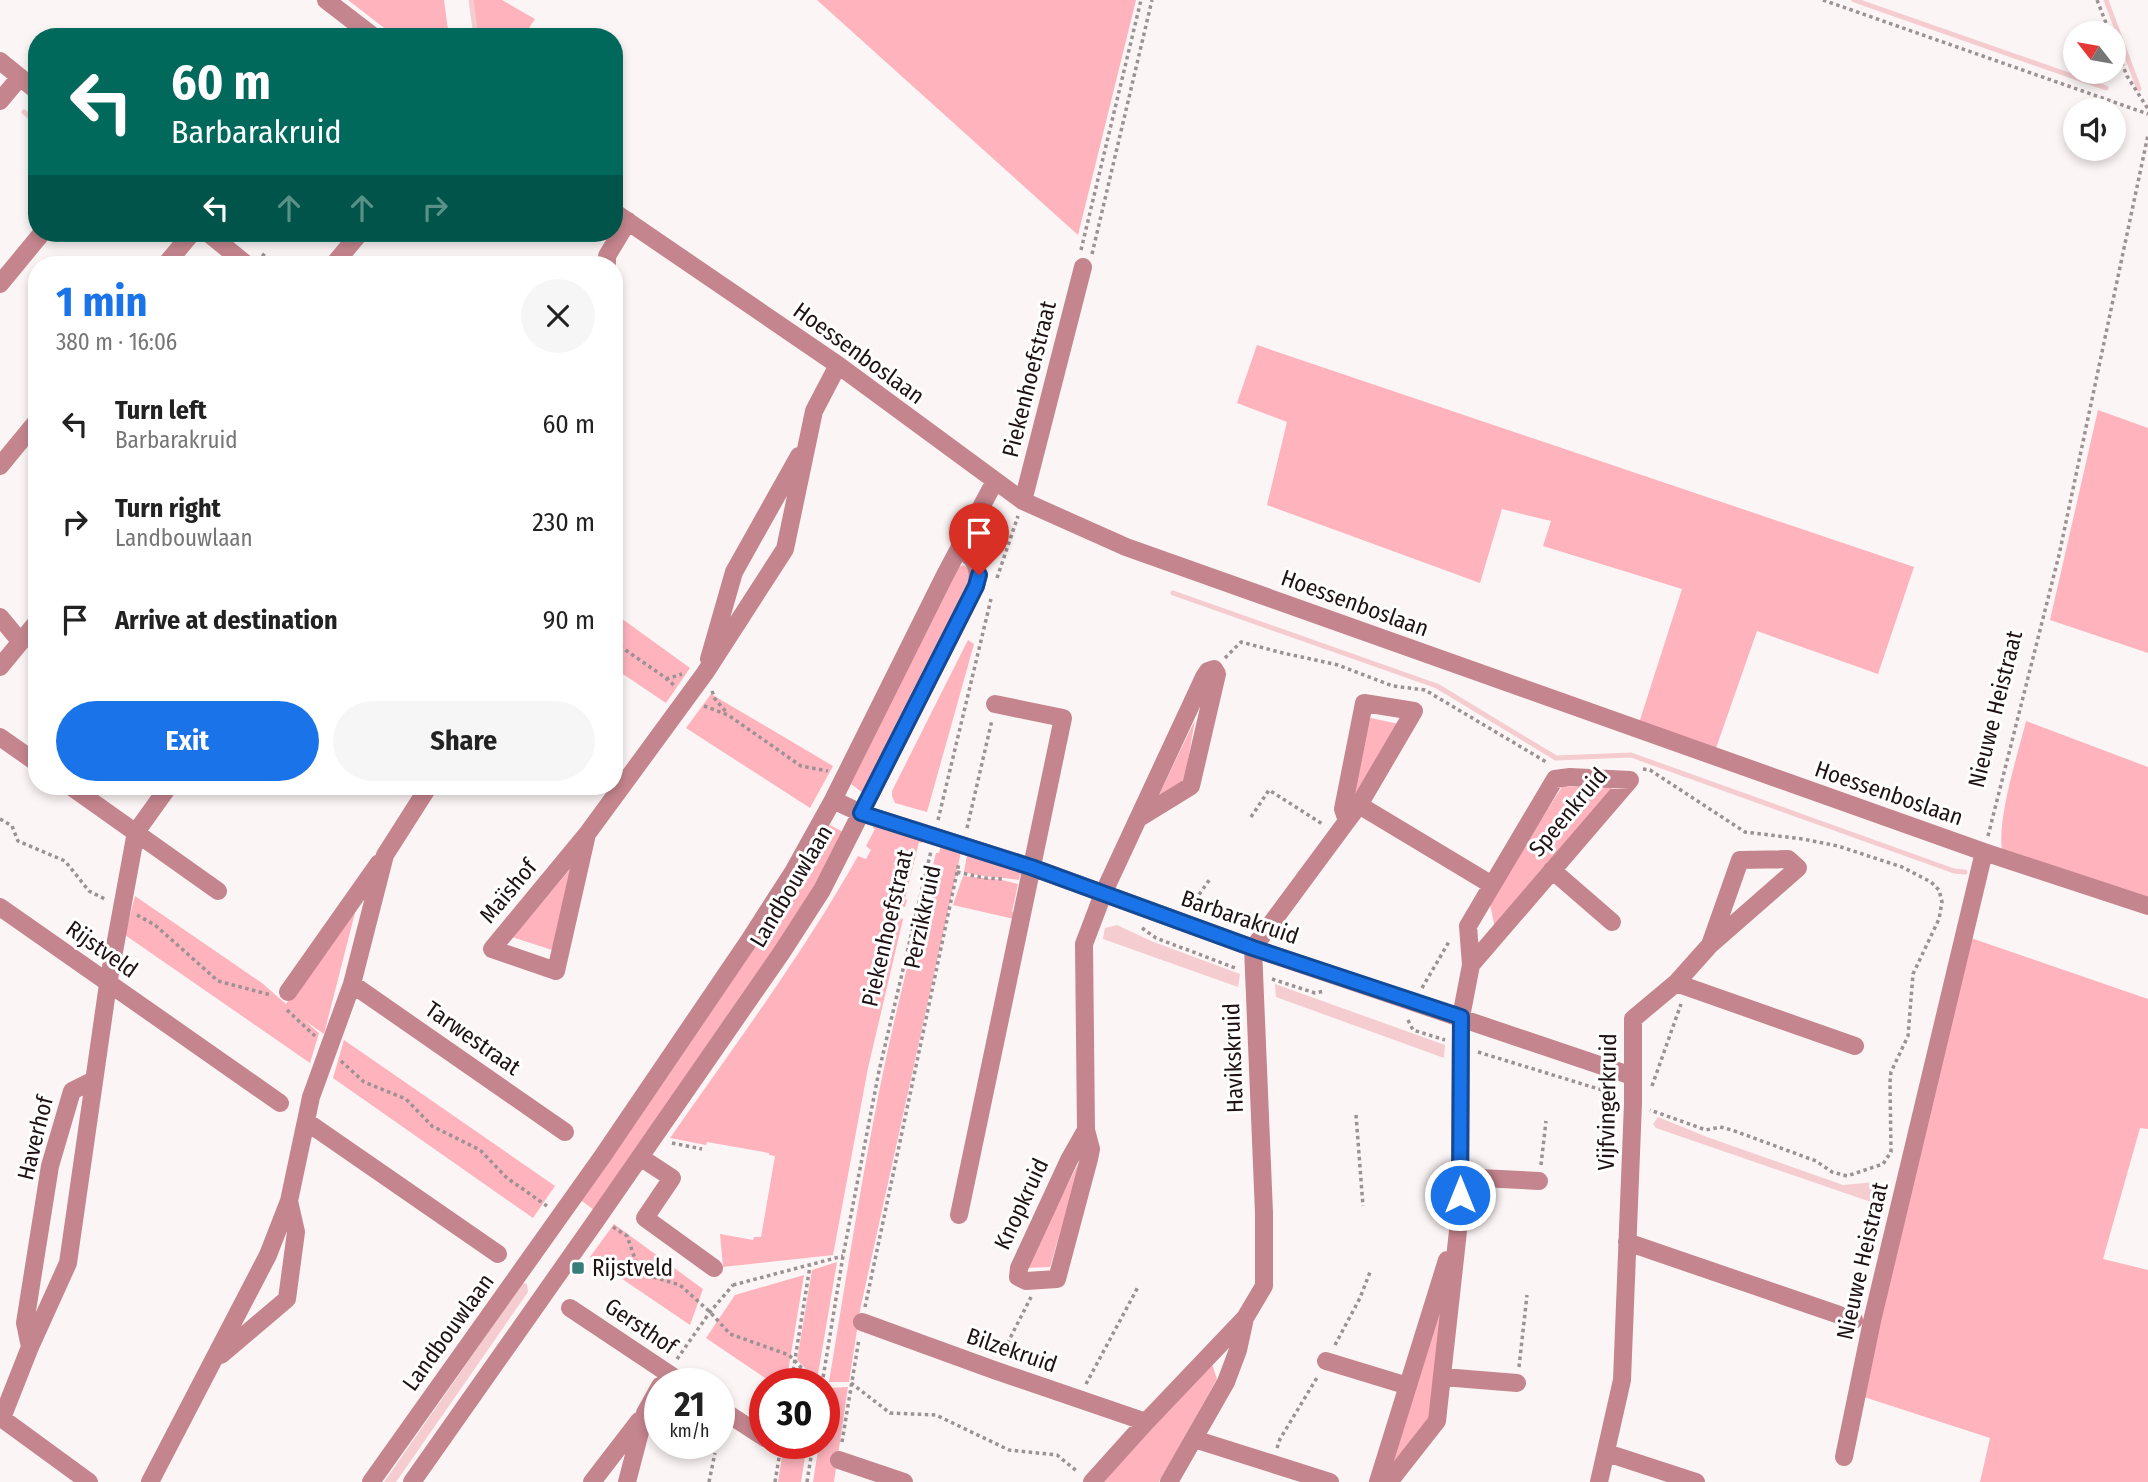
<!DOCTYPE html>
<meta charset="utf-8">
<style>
body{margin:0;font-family:"Fira Sans Condensed",sans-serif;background:#f6f6f6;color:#222;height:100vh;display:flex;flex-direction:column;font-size:26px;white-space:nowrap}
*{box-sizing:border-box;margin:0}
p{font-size:23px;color:#767676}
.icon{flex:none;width:38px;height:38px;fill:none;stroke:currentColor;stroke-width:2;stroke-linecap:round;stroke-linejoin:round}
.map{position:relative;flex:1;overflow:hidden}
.details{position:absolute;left:28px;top:256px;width:595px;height:539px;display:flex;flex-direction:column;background:#fff;border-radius:28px;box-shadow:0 4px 10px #0003}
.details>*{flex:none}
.banner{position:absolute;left:28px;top:28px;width:595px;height:214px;border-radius:28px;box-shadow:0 4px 10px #0003;background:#00695c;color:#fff;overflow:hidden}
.needle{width:46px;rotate:301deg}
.tools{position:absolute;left:2063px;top:21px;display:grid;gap:14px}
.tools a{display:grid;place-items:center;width:63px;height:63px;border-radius:50%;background:#fff;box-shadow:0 4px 10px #0003;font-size:35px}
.speed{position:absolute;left:644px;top:1368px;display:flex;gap:14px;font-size:35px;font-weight:700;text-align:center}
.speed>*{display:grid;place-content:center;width:91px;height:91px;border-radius:50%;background:#fff;box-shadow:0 4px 10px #0003;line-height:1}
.speed small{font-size:18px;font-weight:400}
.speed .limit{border:10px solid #d22;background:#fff;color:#111}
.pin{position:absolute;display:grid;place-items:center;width:60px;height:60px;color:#fff;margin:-72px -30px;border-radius:50% 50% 50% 0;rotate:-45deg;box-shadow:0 0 7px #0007}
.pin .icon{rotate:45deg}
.me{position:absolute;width:77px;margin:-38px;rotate:0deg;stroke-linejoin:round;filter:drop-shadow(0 0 5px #0008)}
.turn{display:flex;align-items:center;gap:24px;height:147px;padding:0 28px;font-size:32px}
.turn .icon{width:91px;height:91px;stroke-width:2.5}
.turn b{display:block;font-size:49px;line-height:60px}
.lanes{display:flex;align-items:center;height:66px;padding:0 28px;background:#0003;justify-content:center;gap:35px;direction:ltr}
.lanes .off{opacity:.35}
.round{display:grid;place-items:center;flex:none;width:74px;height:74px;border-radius:37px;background:#f6f6f6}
.summary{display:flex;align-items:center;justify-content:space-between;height:119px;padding:0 28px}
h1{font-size:42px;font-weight:700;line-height:52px;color:#1a73e8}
.primary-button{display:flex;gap:14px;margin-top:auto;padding:14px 28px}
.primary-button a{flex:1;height:80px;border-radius:42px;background:#1a73e8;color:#fff;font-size:28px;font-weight:700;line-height:80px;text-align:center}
.primary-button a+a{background:#f6f6f6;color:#222}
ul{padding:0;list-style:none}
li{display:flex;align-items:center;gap:21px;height:98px;padding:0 28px}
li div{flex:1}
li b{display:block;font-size:26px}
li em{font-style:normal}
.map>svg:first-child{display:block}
.green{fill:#feb3bd}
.water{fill:#f5ccd0}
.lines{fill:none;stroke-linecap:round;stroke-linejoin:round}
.stream{stroke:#f5ccd0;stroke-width:5}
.path{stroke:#9b9293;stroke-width:3.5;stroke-dasharray:3.5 3.5;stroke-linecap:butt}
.minor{stroke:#c5858e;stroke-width:18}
.route-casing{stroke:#114b97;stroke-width:18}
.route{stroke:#1a73e8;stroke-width:12}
.poi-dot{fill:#367e7a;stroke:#fff;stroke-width:2.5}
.labels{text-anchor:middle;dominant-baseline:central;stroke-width:6;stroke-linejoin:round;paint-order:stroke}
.street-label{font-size:23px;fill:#1e1214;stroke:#fff}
.poi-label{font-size:23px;fill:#1e1214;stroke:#fff;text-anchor:start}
</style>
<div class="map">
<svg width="2148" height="1482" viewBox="0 0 2148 1482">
<rect width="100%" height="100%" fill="#fcf5f5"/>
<path class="green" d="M348 0H444L449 37H396Z
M471 0H502L535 19 523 37H478Z
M817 0H1136L1078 235Z
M1257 345 1914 567 1878 674 1757 631 1715 751 1639 723 1682 589 1543 546 1551 521 1502 509 1480 583 1267 505 1287 422 1237 403Z
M2098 410 2148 428V653L2050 620Z
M963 565 971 570V585L863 793 851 784 956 569Z
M614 613 690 668 666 703 614 668Z
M968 640 974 644 927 812 895 803 892 796V791Z
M711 694 833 766 810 808 686 728Z
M1366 717 1399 724 1353 801Z
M1195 720 1184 782 1157 799Z
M2026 721 2148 767V899L2002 850C1997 818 2018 754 2026 721Z
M1609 785 1614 791 1495 928 1489 900 1562 787Z
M875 822 923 839 922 843 919 842 905 899 907 900 905 907 897 905 895 916 903 919 868 1068 833 1255 723 1267 720 1234 753 1240 754 1237H761L775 1156 769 1155V1153L707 1142 706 1145 670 1138C735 1045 803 954 858 856L866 859 871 850 866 846 875 829 873 828Z
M830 825 843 832 818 887 594 1210 578 1198 705 1017Z
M941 846 961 852 860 1310 849 1382H829C845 1285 860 1188 879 1092 895 1012 916 932 936 853H939Z
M967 855 1024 874 1020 875 1019 880C1000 877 983 877 964 872Z
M572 867 552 950 512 937Z
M963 876 1002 880 1018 884 1012 912 1015 913 1014 919 953 905Z
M135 896 262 983 286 1004 358 901 324 1034 304 1020 319 1033 310 1063 125 935Z
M1971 938 2148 999V1129L2140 1128 2103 1259 2148 1270V1482H1980L1990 1438 1861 1396Z
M344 1040 555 1186 533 1218 333 1078Z
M1082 1156 1050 1267 1026 1268Z
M614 1224 703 1289 690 1325 590 1257Z
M837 1262 817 1380 797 1360 812 1270Z
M804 1275 786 1384H774L706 1338 735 1295Z
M1443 1302 1429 1420 1391 1466Z
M1211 1361 1217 1379 1159 1482H1104Z
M848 1387 834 1482H813L819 1444H824V1409L828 1388Z
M784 1444H807L801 1482H778Z"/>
<path class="water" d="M1117 925 1151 941 1240 974 1238 987 1103 939 1105 928Z
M1275 984 1445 1045 1444 1058 1276 997Z
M1658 1117 1707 1137 1843 1185 1875 1182 1871 1202 1656 1128 1653 1124Z
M523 1283 527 1284 528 1292 396 1482H384Z"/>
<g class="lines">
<path class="stream" d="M471 0 476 37
M1854 0 2106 88
M2106 0 2139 89
M24 112 37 123
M203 260 208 264
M1173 593 1437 686 1556 758 1631 755 1954 871 1965 872"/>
<path class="path" d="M1823 0 2148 114
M2097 0 2110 33
M2114 43 2127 76 2148 109
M1081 250 1141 0
M262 254 275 264
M1092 254 1152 0
M997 578 1018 516
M614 642 663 676 675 686
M1225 658 1241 642 1283 653 1338 665 1393 686 1425 690 1548 763
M666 679 682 674
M712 691 715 699 727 713
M704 706 728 715 801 766 828 771
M1643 769 1650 770 1745 832 1803 839 1838 846 1902 867 1931 882 1939 890 1942 902 1939 919 1913 974 1908 1036 1891 1072 1890 1082 1891 1152 1883 1164 1847 1176 1832 1172 1816 1161 1732 1130 1720 1127 1706 1130 1650 1110
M1251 817 1269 790 1324 825
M0 819 12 826 18 841 65 861 89 891 105 899
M938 820 991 599
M967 828 992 720
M1988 836 2059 555 2148 135
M957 872 984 878 1003 879
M1191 906 1210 879
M137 915 155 925 218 981 271 995
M1142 928 1156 938 1238 969
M1272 979 1315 993 1325 991
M1422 988 1450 940
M287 1010 315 1036
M1408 1020 1413 1030 1445 1040
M1478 1052 1615 1094
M341 1061 364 1082 406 1099 432 1126 480 1150 507 1178 547 1206
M1652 1086 1681 1004
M1356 1115 1363 1206
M672 1143 702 1149
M1541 1165 1546 1121
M613 1227 627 1236 640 1273 680 1285 710 1312 730 1334 789 1355 817 1384
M733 1285 843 1256
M865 1307 959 863
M1335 1345 1360 1298 1370 1272
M1001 1356 1031 1297
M677 1359 710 1312 733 1285
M1519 1367 1527 1295
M851 1383 890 1413 936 1415 1009 1450 1057 1455 1078 1472
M791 1384 810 1266
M822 1384 843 1256 879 1071 931 851
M1086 1384 1138 1287
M842 1442 859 1339
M1277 1448 1280 1439 1318 1376
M709 1482 715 1453
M775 1482 781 1446
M807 1482 813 1444"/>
<path class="minor" d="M326 0 374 37
M0 61 37 91
M0 101 20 77
M614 212 838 365 1023 501 1126 547 1984 852 2148 906
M208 233 246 264
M166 264 192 233
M334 264 360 233
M607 264V256L628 221
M0 284 42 233
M0 466 37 421
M1023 501 1083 267
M0 617 20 641
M709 659 734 572 799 456
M0 667 37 622
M0 737 37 763
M70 786 218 891
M833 800 861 813 1031 867 1253 948 1632 1076
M1359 805 1492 885
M587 834 492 949 556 971 587 834 705 673 785 549 814 411 838 365
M1552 870 1612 922
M0 907 280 1103
M1676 983 1855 1046
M352 984 565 1132
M288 992 379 863
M307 1122 498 1254
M1086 1130 1091 1149 1089 1159 1057 1279 1026 1281 1018 1277 1019 1268 1069 1160 1086 1130 1084 944 1103 894 1204 677 1208 671 1214 669 1217 674 1191 786 1139 818
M640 1157 672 1178 645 1218 714 1268
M1460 1177 1539 1181
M959 1215 1063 718 995 704
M1627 1242 1854 1320
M570 1308 684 1384
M862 1322 994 1370 1146 1422
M30 1347 25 1323 50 1166 72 1091 94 1080
M221 1355 287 1299 296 1232 289 1201
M1326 1361 1408 1386
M1443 1377 1517 1383
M719 1408 765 1438
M0 1417 89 1482
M2 1418 30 1347 68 1263 108 984 136 832 169 786
M1194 1439 1330 1482
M1607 1453 1696 1482
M1844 1457 1872 1321 1984 852
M839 1460 904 1482
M150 1482 268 1255 289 1201 311 1097 352 984 385 855 429 786
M371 1482 602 1157 748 942 793 872 833 800 945 575 995 481
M412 1482 597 1219 782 952 822 890 976 586C981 568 975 558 959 549
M592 1482 639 1421
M627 1482 645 1413 660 1386
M1092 1482 1146 1422 1245 1318
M1169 1482 1226 1382 1238 1350 1245 1318 1264 1286V1213L1253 948 1347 821 1359 805 1414 711 1364 703 1343 809 1347 821
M1378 1482 1447 1260
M1389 1482 1437 1421 1460 1213 1461 1017 1471 965 1468 926 1555 779 1570 777 1630 780 1471 965
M1599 1482 1622 1380 1633 1103V1019L1676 983 1710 945 1798 868 1788 859 1740 860 1710 945"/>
</g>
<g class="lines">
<g class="route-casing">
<path id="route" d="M979 575 976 586 861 813 1031 867 1253 948 1461 1017 1460 1195"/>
</g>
<use href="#route" class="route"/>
</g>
<rect class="poi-dot" x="571" y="1261" width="14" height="14" rx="3.5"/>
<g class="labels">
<g class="street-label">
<text transform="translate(859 353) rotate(36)">Hoessenboslaan</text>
<text transform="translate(1029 379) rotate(-76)">Piekenhoefstraat</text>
<text transform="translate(1355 603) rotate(20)">Hoessenboslaan</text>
<text transform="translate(1995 709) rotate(-76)">Nieuwe Heistraat</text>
<text transform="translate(1889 793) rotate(19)">Hoessenboslaan</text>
<text transform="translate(1568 812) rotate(-50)">Speenkruid</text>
<text transform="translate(791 886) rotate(-59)">Landbouwlaan</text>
<text transform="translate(508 891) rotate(-50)">Maïshof</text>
<text transform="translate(922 917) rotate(-78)">Perzikkruid</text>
<text transform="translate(1240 917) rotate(19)">Barbarakruid</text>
<text transform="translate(887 928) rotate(-77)">Piekenhoefstraat</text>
<text transform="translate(102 949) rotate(35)">Rijstveld</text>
<text transform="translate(473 1038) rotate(35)">Tarwestraat</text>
<text transform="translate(1233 1058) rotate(-92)">Havikskruid</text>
<text transform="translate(1607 1102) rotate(-89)">Vijfvingerkruid</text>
<text transform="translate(35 1138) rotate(-76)">Haverhof</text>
<text transform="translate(1021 1204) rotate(-65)">Knopkruid</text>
<text transform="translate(1862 1261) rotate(-77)">Nieuwe Heistraat</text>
<text transform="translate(641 1326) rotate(34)">Gersthof</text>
<text transform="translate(448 1332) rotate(-54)">Landbouwlaan</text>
<text transform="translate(1012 1350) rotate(19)">Bilzekruid</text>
</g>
<g class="poi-label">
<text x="592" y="1268">Rijstveld</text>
</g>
</g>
</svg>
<div class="tools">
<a><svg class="needle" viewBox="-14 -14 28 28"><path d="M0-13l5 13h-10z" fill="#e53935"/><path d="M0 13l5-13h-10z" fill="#767676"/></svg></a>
<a><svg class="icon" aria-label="sound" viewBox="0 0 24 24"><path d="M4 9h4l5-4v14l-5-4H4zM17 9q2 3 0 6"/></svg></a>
</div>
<div class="speed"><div>21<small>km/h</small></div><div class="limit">30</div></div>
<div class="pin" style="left:979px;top:575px;background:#d93025"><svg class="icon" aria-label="arrive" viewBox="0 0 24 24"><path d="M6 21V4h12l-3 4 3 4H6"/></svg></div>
<svg class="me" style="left:1460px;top:1195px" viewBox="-20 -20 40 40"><circle r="17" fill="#1a73e8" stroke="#fff" stroke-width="3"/><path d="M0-11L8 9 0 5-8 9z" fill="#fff"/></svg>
<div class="banner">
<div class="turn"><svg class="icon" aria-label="left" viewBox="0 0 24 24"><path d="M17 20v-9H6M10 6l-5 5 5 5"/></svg><div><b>60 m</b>Barbarakruid</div></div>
<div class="lanes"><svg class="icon" aria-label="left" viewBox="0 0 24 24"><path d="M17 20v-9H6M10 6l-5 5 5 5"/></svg><svg class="icon off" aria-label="ahead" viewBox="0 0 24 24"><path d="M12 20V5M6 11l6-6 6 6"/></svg><svg class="icon off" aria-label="ahead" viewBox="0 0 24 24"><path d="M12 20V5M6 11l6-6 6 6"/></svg><svg class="icon off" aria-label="right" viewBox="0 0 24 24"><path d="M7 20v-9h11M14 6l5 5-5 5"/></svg></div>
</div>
<section class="details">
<div class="summary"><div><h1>1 min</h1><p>380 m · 16:06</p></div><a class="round"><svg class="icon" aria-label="close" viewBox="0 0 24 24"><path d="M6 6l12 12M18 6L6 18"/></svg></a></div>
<ul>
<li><svg class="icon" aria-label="left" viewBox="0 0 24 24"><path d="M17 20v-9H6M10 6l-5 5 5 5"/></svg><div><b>Turn left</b><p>Barbarakruid</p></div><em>60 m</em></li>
<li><svg class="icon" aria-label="right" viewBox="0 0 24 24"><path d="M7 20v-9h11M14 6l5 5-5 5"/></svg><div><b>Turn right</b><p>Landbouwlaan</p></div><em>230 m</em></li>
<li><svg class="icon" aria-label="arrive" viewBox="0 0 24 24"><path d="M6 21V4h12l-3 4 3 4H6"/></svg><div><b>Arrive at destination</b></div><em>90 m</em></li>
</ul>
<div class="primary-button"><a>Exit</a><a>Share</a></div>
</section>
</div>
